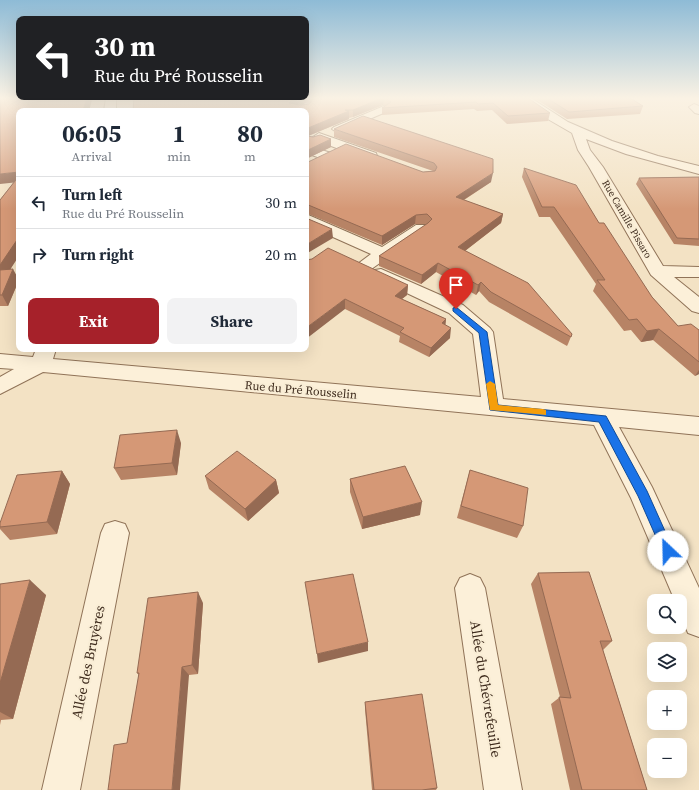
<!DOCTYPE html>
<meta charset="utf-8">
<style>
body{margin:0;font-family:"Source Serif 4",serif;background:#f2f2f3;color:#1f2937;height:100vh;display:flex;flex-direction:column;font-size:15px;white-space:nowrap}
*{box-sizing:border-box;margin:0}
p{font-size:13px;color:#747a83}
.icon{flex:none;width:22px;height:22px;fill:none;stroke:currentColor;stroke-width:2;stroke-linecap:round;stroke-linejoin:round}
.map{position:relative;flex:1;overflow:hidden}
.details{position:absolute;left:16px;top:108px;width:293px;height:244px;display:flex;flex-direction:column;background:#fff;border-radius:8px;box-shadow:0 4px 16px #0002}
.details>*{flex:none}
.guide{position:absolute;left:16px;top:16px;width:293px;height:84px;border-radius:8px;box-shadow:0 4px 16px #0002;background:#202124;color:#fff;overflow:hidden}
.fabs{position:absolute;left:647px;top:594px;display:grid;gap:8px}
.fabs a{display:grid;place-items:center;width:40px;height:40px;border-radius:8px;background:#fff;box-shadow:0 4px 16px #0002;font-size:20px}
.pin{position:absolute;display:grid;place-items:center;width:34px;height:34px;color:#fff;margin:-41px -17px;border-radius:50% 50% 50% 0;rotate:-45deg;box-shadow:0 0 4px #0007}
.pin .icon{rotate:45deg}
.me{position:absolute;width:44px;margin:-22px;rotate:336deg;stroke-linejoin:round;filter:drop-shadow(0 0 3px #0008)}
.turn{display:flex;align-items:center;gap:14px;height:84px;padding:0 12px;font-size:18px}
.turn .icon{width:52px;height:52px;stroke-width:2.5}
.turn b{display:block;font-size:28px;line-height:34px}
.eta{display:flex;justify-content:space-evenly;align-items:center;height:68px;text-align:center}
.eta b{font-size:24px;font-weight:700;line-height:28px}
.primary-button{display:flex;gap:8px;margin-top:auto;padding:8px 12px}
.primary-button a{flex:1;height:46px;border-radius:8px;background:#a6212a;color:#fff;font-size:16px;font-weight:700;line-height:46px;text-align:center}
.primary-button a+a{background:#f2f2f3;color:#1f2937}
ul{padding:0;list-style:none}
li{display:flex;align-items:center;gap:12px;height:52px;padding:0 12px;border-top:1px solid #e0e1e3}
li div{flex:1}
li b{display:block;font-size:15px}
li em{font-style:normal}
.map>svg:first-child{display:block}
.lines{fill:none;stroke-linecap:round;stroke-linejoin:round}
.minor-casing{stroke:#907358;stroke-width:2}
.minor{fill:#fcf0d9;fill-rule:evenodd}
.wall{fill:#b78365;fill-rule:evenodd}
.shaded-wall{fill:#956a53}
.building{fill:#d59876;stroke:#956a53}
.route{fill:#1a73e8;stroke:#114b97}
.slow{fill:#f59e0b}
.labels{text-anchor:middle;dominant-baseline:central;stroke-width:4;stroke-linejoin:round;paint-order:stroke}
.far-street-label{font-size:10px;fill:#3f2c1e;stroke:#f9edd5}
.street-label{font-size:12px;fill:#3f2c1e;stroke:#f9edd5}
.near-street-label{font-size:14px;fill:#3f2c1e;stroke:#f9edd5}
</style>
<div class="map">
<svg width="699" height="790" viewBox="0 0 699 790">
<rect width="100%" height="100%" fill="#f3e2c4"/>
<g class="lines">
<g class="minor-casing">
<path id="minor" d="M106 98H116V111H104Z
M519 98H531L568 122 612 141 658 156 699 166V174L626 154 586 139 590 150 603 167 663 266 699 267V277H674L699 297V313L692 311 651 275 589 167 578 150 572 133 539 114Z
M694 104 699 106V114L695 113 689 107Z
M384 106 389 109 388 111 342 131 338 133 332 129 334 127Z
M319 133 376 153 377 156 376 159H366L315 140 313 137Z
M306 145 331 153 332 156 326 160 306 153Z
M306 214 382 247 416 225H426L429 228 370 270 364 271 358 270 355 266 371 254 306 225Z
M381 269 463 305 490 328 493 332 503 399 699 417V435L619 427 652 487 699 588V637L688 633 680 614V601H675L631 498 594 425 43 372 0 394V377L14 369 0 368V354L33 357 36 349H56L53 359 481 397 473 334 449 313 375 278 372 274 375 270Z
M115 521 125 524 129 533 80 790H42L101 533 105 524Z
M470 574 480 578 485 588 522 790H484L455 588 460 578Z"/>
</g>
<use href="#minor" class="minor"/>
</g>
<path class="wall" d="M134 98H528L550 113 548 121 507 124 492 110 477 111 474 109 382 115V108L385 106 383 105 353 117 349 118V119L308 136 313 137 331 139V147L306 159V111ZM306 103 309 104 299 105Z
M534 98H630L643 106 640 114 567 119Z
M92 100 10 270 19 280 8 306H0V200L13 183Z
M334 129 491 182 464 200 503 214 501 223 465 251 572 334 568 344 567 346 489 302 479 291 476 295 436 272 421 284 379 266V256L427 224H415L382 245 306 213V163L423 172 433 171 334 137Z
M524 168 599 223 652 297 678 326 699 330V374L695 376 653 340 641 342 631 330 624 331 593 291 596 284 550 217H539L522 177Z
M699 177V246L674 244 636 184 639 178Z
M306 260 408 285 407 295 402 299 446 319 445 325 450 338 429 357 399 342 400 336 345 309Z
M181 443 177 475 121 480 114 468Z
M470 470 523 526 517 538 457 518Z
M62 471 70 484 57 534 10 540 0 529V523Z
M205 476 276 480 279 493 248 521 209 489Z
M350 479 420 515 362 529 350 492Z
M538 573 612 641 603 650 647 790H570L551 704 560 697 531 584Z
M0 584 46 595 13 719 1 720 0 725Z
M203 603 198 674 189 675 127 743 139 675 137 673Z
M365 702 437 788 436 790H372L365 709Z"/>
<path class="shaded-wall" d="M87 98H92V100L89 111H83Z
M298 98H306V103L292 108 289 103 292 100Z
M382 98H384L383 105 353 117V110Z
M349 111V119L308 136 306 139V130L308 128Z
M331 139V147L306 159V151Z
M19 172V182L0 184V174Z
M493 173 491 182 454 206 456 197Z
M503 214 501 223 457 257 458 247Z
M416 215 415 224 382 245V236Z
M332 229 333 238 306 254V245Z
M19 237V256L2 282 0 278V265Z
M438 263 436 272 421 284 422 275Z
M13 269 19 280 8 306 2 295Z
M481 282 479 291 476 295 478 285Z
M408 285 407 295 394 305 395 296Z
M345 299V309L306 339V328Z
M446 319 445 329 442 323Z
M451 328 450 338 429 357 431 348Z
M659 329 653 340 641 342 647 331Z
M699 370V374L695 376Z
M177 430 181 443 177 475 172 463Z
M62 471 70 484 57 534 47 522Z
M276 480 279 493 248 521 245 509Z
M422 502 420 515 362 529 363 517Z
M30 580 46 595 13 719 0 712V683Z
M198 592 203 603 198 674 192 665Z
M368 642V651L318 663 317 654Z
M182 667 189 675 180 790H172Z"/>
<path class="building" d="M0 98H87L83 111H19V172L0 174Z
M134 98H298L292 100 289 103 300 105 309 104 313 99 311 98H382L353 110H345L349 111 308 128 306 130V111H133Z
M385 98H528L550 113 508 116 493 103 478 104 476 102 382 108 391 102Z
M547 98H630L643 106 569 112Z
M363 116 493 159V173L456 197 503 214 458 247 528 283 572 334 571 337 491 292 481 282 478 285 438 263 422 275 379 256 428 223 432 219 427 214 416 215 382 236 306 204V163L346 144 423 172 435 171 437 167 434 163 334 129Z
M306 132 308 136 313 137 320 135 331 139 306 151Z
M524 168 576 185 599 223H604L652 297 678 326 691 324 699 330V362L659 329 647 331 637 319 629 320 597 280H605L554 207H542Z
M19 176V237L0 265V200Z
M699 177V239L677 238 639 178Z
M306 218 332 229 306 245Z
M328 248 408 285 395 296 446 319 442 323 451 328 431 348 400 332 404 328 345 299 306 328V260L312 259Z
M13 269 2 295H0V270Z
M177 430 172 463 114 468 120 435Z
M237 451 276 480 245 509 205 476Z
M405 466 422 502 363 517 350 479Z
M470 470 528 488 523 526 461 506Z
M62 471 47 522 0 527V523L17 475Z
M589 572 612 641H600L647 790H582L559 697 571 698 538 573Z
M353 574 368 642 317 654 305 582Z
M30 580 0 683V584Z
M198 592 192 665 182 667 172 790H108L114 745 127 743 139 673H137L148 598Z
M422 694 437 788 422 790H374L365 702Z"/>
<linearGradient id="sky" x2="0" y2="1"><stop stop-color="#8ebbd6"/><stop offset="0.47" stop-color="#faf2e4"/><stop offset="1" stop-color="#faf2e4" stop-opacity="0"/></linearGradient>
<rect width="699" height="209" fill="url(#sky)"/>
<path class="route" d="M456 307 487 332 498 405 606 416 647 491 674 551 672 555 668 557 664 555 638 496 599 422 490 410 479 333 453 311V308Z"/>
<path class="slow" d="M490 381 495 384 498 405 543 409 546 410V415L490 410 486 384Z"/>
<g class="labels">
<g class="far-street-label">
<text transform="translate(627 219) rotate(60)">Rue Camille Pissaro</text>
</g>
<g class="street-label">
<text transform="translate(301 390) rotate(5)">Rue du Pré Rousselin</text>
</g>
<g class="near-street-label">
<text transform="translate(88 662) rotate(-78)">Allée des Bruyères</text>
<text transform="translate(486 689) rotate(81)">Allée du Chévrefeuille</text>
</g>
</g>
</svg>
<div class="fabs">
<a><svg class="icon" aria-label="search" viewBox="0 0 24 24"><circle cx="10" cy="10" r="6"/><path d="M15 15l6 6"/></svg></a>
<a><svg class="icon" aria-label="layers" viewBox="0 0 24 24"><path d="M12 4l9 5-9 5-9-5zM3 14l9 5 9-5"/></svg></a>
<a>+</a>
<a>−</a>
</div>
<div class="pin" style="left:456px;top:309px;background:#d93025"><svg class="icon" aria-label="arrive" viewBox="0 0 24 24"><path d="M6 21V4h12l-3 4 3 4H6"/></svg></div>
<svg class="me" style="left:668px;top:551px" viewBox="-20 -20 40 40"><circle r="19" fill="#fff"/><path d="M0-13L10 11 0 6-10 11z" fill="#1a73e8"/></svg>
<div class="guide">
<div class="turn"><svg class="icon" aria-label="left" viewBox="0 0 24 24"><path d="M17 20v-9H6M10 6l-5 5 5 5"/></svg><div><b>30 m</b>Rue du Pré Rousselin</div></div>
</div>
<section class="details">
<div class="eta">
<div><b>06:05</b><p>Arrival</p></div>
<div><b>1</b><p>min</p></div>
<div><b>80</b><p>m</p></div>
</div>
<ul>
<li><svg class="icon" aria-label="left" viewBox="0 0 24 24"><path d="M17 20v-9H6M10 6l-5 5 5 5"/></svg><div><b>Turn left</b><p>Rue du Pré Rousselin</p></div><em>30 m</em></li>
<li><svg class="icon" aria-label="right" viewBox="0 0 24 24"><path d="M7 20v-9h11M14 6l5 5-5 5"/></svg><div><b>Turn right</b></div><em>20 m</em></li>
</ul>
<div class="primary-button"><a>Exit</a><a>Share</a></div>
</section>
</div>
